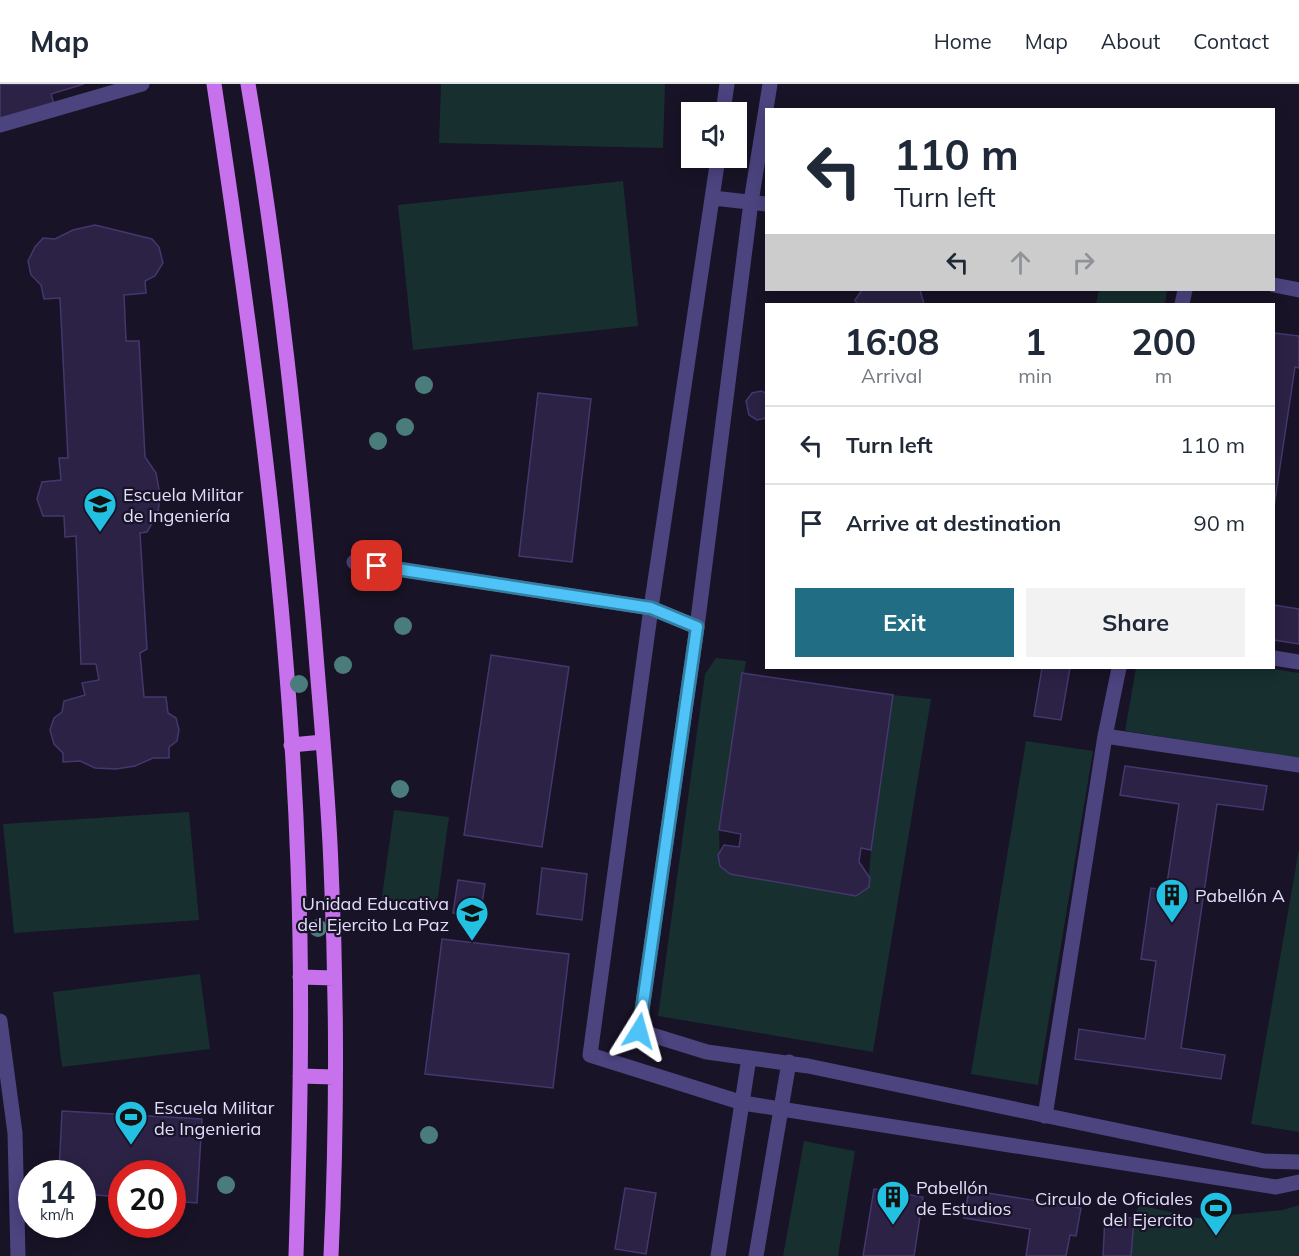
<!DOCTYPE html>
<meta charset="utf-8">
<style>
body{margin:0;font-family:Mulish,sans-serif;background:#f2f2f3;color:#1f2937;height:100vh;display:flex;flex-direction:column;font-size:22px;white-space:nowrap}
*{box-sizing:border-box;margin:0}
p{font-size:20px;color:#747a83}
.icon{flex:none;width:33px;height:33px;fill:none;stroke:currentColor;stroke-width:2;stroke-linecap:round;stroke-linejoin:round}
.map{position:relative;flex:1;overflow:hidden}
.drawer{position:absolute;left:765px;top:219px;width:510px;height:366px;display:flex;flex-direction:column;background:#fff;border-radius:0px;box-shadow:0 3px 15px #0003}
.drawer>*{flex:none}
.hud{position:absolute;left:765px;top:24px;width:510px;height:183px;border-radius:0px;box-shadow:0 3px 15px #0003;background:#fff;color:#1f2937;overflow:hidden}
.tools{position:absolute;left:681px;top:18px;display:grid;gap:12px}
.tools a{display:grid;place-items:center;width:66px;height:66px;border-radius:0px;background:#fff;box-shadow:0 3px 15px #0003;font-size:30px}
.speed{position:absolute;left:18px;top:1076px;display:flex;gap:12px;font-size:30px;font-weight:700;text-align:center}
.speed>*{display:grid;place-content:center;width:78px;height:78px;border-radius:50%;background:#fff;box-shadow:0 3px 15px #0003;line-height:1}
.speed small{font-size:15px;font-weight:400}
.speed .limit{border:9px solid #d22;background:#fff;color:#111}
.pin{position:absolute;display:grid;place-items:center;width:51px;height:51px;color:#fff;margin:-26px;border-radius:12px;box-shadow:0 3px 9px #0006}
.me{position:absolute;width:66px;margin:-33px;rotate:8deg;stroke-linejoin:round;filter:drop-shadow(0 0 4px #0008)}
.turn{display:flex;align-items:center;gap:21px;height:126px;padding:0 30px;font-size:27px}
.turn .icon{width:78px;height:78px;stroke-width:2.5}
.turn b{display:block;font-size:42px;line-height:51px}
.lanes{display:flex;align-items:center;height:57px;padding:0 30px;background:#0003;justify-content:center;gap:30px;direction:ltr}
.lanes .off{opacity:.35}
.eta{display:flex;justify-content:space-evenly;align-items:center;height:102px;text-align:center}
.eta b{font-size:36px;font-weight:700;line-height:42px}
.cta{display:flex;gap:12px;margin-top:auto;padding:12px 30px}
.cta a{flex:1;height:69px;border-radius:0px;background:#206d84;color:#fff;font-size:24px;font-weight:700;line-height:69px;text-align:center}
.cta a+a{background:#f2f2f3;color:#1f2937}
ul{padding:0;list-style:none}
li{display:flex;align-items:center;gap:18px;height:78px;padding:0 30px;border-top:2px solid #e0e1e3}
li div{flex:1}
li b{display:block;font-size:22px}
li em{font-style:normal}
header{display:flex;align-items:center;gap:36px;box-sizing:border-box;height:84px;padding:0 30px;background:#fff;border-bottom:2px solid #e0e1e3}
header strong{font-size:28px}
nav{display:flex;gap:33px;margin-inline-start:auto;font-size:21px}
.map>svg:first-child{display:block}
.green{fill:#172f2f}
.building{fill:#2b2245;stroke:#45376e;stroke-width:1.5}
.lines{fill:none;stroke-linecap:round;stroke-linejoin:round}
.minor{stroke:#4b447f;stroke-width:15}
.major{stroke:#c772ec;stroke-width:15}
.tree{fill:#4a7c7b}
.route-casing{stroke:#337fa1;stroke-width:15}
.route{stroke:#4fc3f7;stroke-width:10}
.labels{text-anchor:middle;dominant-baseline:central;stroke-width:4.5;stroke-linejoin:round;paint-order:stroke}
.poi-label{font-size:18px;fill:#e2ddfa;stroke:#181326;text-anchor:start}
</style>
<header>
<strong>Map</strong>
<nav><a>Home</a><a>Map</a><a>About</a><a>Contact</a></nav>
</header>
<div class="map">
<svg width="1299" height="1172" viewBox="0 0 1299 1172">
<rect width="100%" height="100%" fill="#181326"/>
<path class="green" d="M441 0H665L663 64 439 59Z
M623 97 638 242 413 266 398 121Z
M1099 206H1167L1165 220H1096Z
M716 574 746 577 719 746 720 782 730 790 856 812 868 803 871 766 893 611 931 615 873 968 658 932 705 590Z
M1136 584H1266L1299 589V674L1125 647Z
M1026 657 1093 667 1038 1001 971 990Z
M394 726 449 733 436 827 381 820Z
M189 728 199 836 14 849 3 740Z
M1299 765V1048L1251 1040Z
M200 890 210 965 62 983 53 908Z
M804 1057 855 1067 838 1172H783Z
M1139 1121 1197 1134 1283 1126 1299 1121V1172H1131L1134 1134Z"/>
<path class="building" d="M0 0H84L51 10 55 24 0 39Z
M95 141 152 155 159 163 163 179 155 192 145 197 146 209 124 211 126 257H139L145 373 156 389 160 411 158 429 147 448 140 449 147 565 140 569 144 613H166L168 629 176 634 179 646 177 657 169 663V674H153L135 682 116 685 95 684 80 677 63 678V669L54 660 50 646 54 634 62 628 64 617 85 611 82 599 99 596 96 580H81L76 452 65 453 64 432H43L37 415 42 398 61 396 59 374H68L60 214 44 215 41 201 31 191 28 177 35 163 43 154 55 155 73 146Z
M862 206H920L924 220H857L855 216Z
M1274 249 1299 252V284L1295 283 1274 423Z
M761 307 766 309V334L757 336 749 331 746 317 752 309Z
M538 309 591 315 572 478 519 472Z
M1274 521 1299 525V560L1274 556Z
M491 571 569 583 542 763 464 751Z
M1042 584H1070L1061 636 1034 632Z
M742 589 893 611 871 766 861 764 859 778 870 794 869 803 856 812 730 790 720 782 718 771 724 761 739 763 741 750 719 746Z
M1125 682 1267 702 1263 726 1217 720 1181 964 1225 971 1221 995 1075 975 1079 945 1145 955 1156 877 1141 875 1151 804 1166 806 1179 720 1120 711Z
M542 784 587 790 582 836 537 830Z
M458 796 485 800 480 833 453 829Z
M442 855 569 870 553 1004 425 990Z
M62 1027 202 1035 197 1119 172 1117V1089H122V1113L82 1110V1089H59Z
M625 1104 656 1109 646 1170 615 1165Z
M874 1105 923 1113 914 1172H863Z
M969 1106 1081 1124 1076 1152 1070 1151 1066 1172H1026L1030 1145 964 1134Z
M1105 1133 1134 1134 1131 1172H1103Z"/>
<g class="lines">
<path class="minor" d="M770 0 751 118 697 543 639 947 707 968 808 982 1264 1077 1299 1078
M723 28 727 0
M0 41 142 0
M718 74 651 524 590 971 743 1019 1276 1103 1299 1098
M713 114 766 120
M1274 201 1299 206
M1182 220 1185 206
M354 478 651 524 697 543
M1274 574 1299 578
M1119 584 1105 652 1299 681
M0 937 15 1049 18 1172
M1045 1032 1105 652
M718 1172 749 974
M756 1172 789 978"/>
<path class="major" d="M214 0C253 259 289 520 298 782 303 912 300 1042 296 1172
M248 0C279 181 298 363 314 546 320 624 328 703 331 782 337 911 337 1043 331 1172
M291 661 323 658
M300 893 334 894
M300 992 334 993"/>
</g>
<g class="tree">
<circle cx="424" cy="301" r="9"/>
<circle cx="405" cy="343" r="9"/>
<circle cx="378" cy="357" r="9"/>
<circle cx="403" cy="542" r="9"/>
<circle cx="343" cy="581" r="9"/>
<circle cx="299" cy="600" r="9"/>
<circle cx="400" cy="705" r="9"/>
<circle cx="318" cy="844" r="9"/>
<circle cx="429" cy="1051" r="9"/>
<circle cx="226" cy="1101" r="9"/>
</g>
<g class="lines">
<g class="route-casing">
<path id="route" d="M377 482 651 524 697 543 639 947"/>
</g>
<use href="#route" class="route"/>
</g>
<defs>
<g id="university-pin" transform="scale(1.725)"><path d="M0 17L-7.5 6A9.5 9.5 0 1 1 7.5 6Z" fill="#22c1e2" stroke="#181326"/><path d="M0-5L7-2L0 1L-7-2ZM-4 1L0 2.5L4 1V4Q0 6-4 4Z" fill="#111"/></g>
<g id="building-pin" transform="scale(1.725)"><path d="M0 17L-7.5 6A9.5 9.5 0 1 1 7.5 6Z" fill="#22c1e2" stroke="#181326"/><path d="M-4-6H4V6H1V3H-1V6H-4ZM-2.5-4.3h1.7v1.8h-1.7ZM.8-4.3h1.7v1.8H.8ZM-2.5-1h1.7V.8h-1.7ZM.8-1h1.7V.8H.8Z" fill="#111"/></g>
<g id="school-pin" transform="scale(1.725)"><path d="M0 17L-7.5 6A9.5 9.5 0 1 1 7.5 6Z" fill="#22c1e2" stroke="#181326"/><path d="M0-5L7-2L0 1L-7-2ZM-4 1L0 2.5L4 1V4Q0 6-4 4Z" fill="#111"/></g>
<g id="stadium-pin" transform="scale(1.725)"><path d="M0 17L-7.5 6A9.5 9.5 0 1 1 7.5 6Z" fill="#22c1e2" stroke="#181326"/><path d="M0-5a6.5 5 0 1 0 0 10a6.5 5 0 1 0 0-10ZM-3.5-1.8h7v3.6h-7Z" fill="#111"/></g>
</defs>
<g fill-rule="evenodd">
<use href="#university-pin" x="100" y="420"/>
<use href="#building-pin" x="1172" y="811"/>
<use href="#school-pin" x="472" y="829"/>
<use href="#stadium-pin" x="131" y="1033"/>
<use href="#building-pin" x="893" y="1113"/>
<use href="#stadium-pin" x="1216" y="1124"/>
</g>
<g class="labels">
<g class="poi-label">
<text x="123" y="410">Escuela Militar<tspan x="123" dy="21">de Ingeniería</tspan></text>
<text x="1195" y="811">Pabellón A</text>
<text x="449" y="819" text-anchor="end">Unidad Educativa<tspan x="449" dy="21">del Ejercito La Paz</tspan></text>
<text x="154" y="1023">Escuela Militar<tspan x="154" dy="21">de Ingenieria</tspan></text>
<text x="916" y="1103">Pabellón<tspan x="916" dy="21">de Estudios</tspan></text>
<text x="1193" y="1114" text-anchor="end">Circulo de Oficiales<tspan x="1193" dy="21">del Ejercito</tspan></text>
</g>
</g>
</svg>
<div class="tools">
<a><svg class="icon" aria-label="sound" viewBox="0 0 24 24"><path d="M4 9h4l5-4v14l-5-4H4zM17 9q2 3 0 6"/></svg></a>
</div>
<div class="speed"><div>14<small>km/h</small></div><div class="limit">20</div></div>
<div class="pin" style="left:377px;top:482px;background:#d93025"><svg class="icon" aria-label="arrive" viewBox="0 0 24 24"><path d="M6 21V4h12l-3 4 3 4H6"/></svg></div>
<svg class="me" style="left:639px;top:947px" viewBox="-20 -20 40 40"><path d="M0-17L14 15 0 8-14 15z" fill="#4fc3f7" stroke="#fff" stroke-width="4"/></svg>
<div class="hud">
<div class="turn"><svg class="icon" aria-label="left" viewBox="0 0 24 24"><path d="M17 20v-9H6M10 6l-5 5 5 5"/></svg><div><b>110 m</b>Turn left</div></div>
<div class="lanes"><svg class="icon" aria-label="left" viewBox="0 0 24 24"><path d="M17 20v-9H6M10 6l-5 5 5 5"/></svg><svg class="icon off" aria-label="ahead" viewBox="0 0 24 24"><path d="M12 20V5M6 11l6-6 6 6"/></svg><svg class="icon off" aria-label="right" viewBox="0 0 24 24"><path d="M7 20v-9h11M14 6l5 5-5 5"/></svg></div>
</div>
<section class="drawer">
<div class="eta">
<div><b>16:08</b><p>Arrival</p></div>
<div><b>1</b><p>min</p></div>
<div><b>200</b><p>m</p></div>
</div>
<ul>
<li><svg class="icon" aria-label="left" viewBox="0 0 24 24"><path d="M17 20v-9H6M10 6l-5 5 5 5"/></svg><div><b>Turn left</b></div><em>110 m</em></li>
<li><svg class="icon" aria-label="arrive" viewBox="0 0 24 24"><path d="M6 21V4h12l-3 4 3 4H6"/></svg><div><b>Arrive at destination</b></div><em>90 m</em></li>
</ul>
<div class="cta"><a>Exit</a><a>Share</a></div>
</section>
</div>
